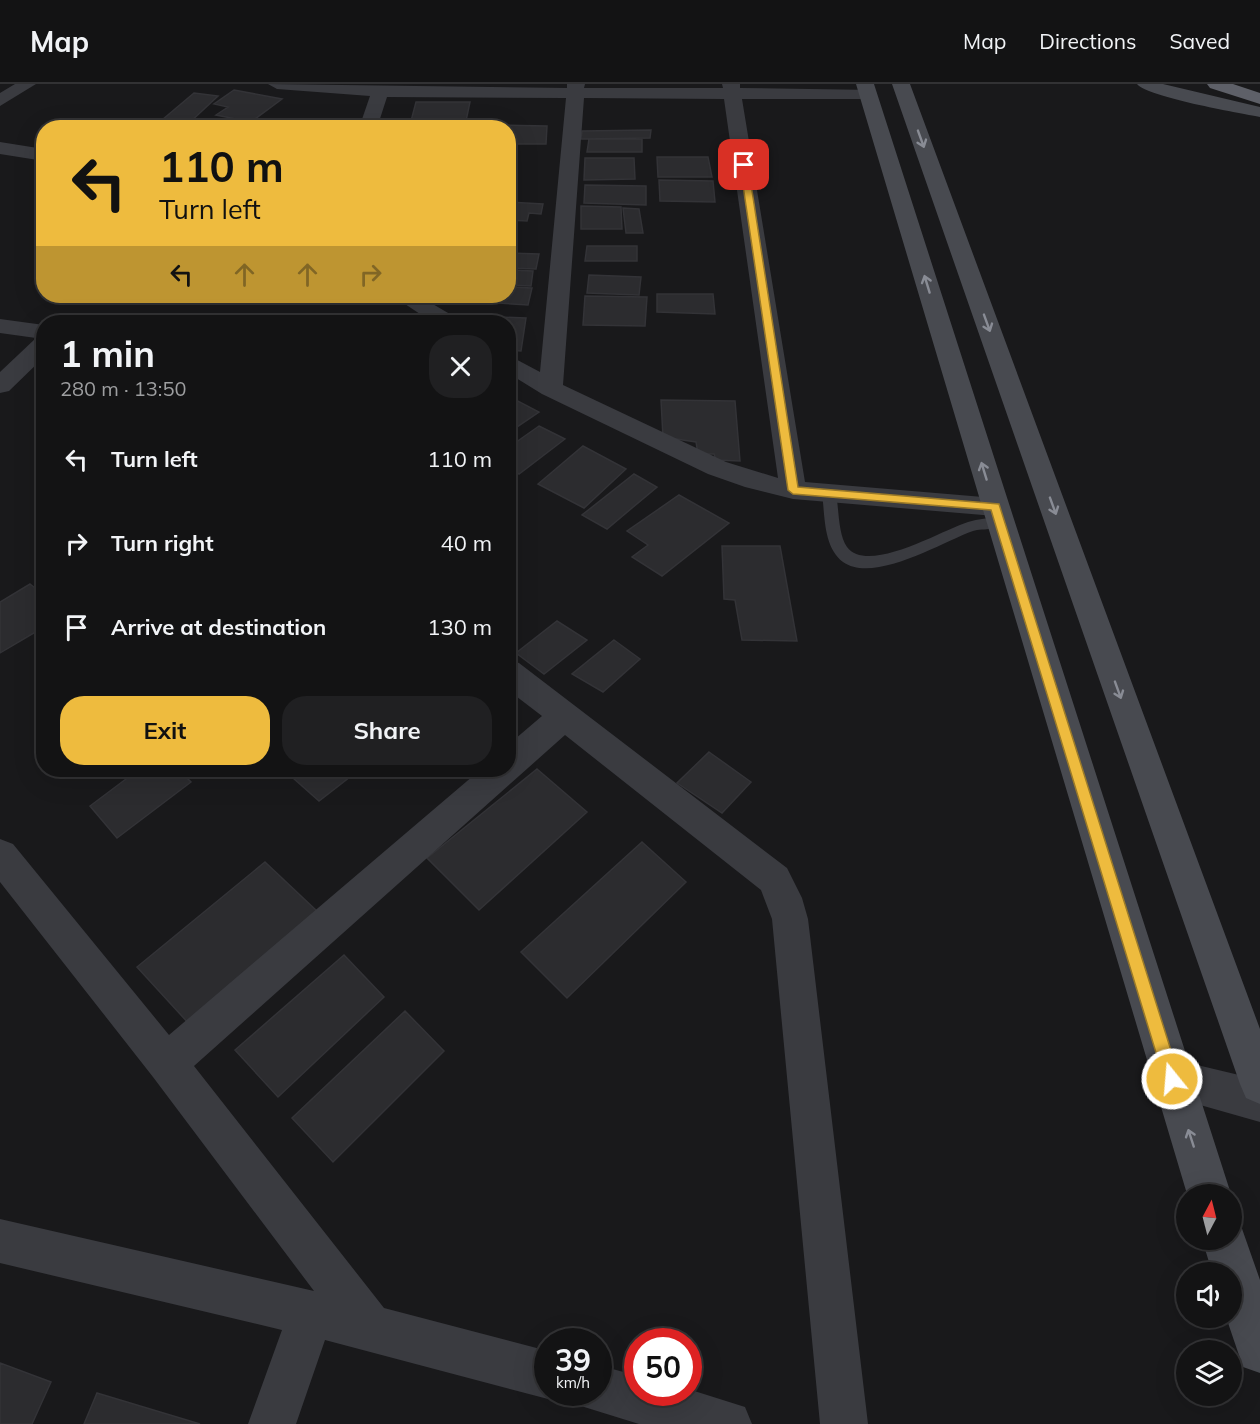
<!DOCTYPE html>
<meta charset="utf-8">
<style>
body{margin:0;font-family:Mulish,sans-serif;background:#202022;color:#f1f3f6;height:100vh;display:flex;flex-direction:column;font-size:22px;white-space:nowrap}
*{box-sizing:border-box;margin:0}
p{font-size:20px;color:#9d9ea0}
.icon{flex:none;width:33px;height:33px;fill:none;stroke:currentColor;stroke-width:2;stroke-linecap:round;stroke-linejoin:round}
.map{position:relative;flex:1;overflow:hidden}
.panel{position:absolute;left:36px;top:231px;width:480px;height:462px;display:flex;flex-direction:column;background:#131314;border-radius:24px;box-shadow:0 6px 24px #0002,0 0 0 2px #323234}
.panel>*{flex:none}
.top-card{position:absolute;left:36px;top:36px;width:480px;height:183px;border-radius:24px;box-shadow:0 6px 24px #0002,0 0 0 2px #323234;background:#eebb3e;color:#111;overflow:hidden}
.needle{width:39px;rotate:7deg}
.buttons{position:absolute;left:1176px;top:1100px;display:grid;gap:12px}
.buttons a{display:grid;place-items:center;width:66px;height:66px;border-radius:50%;background:#131314;box-shadow:0 6px 24px #0002,0 0 0 2px #323234;font-size:30px}
.speed{position:absolute;left:534px;top:1244px;display:flex;gap:12px;font-size:30px;font-weight:700;text-align:center}
.speed>*{display:grid;place-content:center;width:78px;height:78px;border-radius:50%;background:#131314;box-shadow:0 6px 24px #0002,0 0 0 2px #323234;line-height:1}
.speed small{font-size:15px;font-weight:400}
.speed .limit{border:9px solid #d22;background:#fff;color:#111}
.pin{position:absolute;display:grid;place-items:center;width:51px;height:51px;color:#fff;margin:-26px;border-radius:12px;box-shadow:0 3px 9px #0006}
.me{position:absolute;width:66px;margin:-33px;rotate:343deg;stroke-linejoin:round;filter:drop-shadow(0 0 4px #0008)}
.turn{display:flex;align-items:center;gap:21px;height:126px;padding:0 24px;font-size:27px}
.turn .icon{width:78px;height:78px;stroke-width:2.5}
.turn b{display:block;font-size:42px;line-height:51px}
.lanes{display:flex;align-items:center;height:57px;padding:0 24px;background:#0003;justify-content:center;gap:30px;direction:ltr}
.lanes .off{opacity:.35}
.round{display:grid;place-items:center;flex:none;width:63px;height:63px;border-radius:24px;background:#202022}
.headline{display:flex;align-items:center;justify-content:space-between;height:102px;padding:0 24px}
h1{font-size:36px;font-weight:700;line-height:45px}
.primary-button{display:flex;gap:12px;margin-top:auto;padding:12px 24px}
.primary-button a{flex:1;height:69px;border-radius:24px;background:#eebb3e;color:#111;font-size:24px;font-weight:700;line-height:69px;text-align:center}
.primary-button a+a{background:#202022;color:#f1f3f6}
ul{padding:0;list-style:none}
li{display:flex;align-items:center;gap:18px;height:84px;padding:0 24px}
li div{flex:1}
li b{display:block;font-size:22px}
li em{font-style:normal}
header{display:flex;align-items:center;gap:36px;box-sizing:border-box;height:84px;padding:0 30px;background:#131314;border-bottom:2px solid #323234}
header strong{font-size:28px}
nav{display:flex;gap:33px;margin-inline-start:auto;font-size:21px}
.map>svg:first-child{display:block}
.building{fill:#2c2c2f;stroke:#333337;stroke-width:1.5}
.lines{fill:none;stroke-linecap:round;stroke-linejoin:round}
.service{fill:#3a3b40;fill-rule:evenodd}
.minor{fill:#3a3b40;fill-rule:evenodd}
.secondary{fill:#484a50;fill-rule:evenodd}
.trunk{fill:#5e6068;fill-rule:evenodd}
.oneway{stroke:#898c95}
.route{fill:#eebb3e;stroke:#9b7a28;stroke-width:1.5}
</style>
<header>
<strong>Map</strong>
<nav><a>Map</a><a>Directions</a><a>Saved</a></nav>
</header>
<div class="map">
<svg width="1260" height="1340" viewBox="0 0 1260 1340">
<rect width="100%" height="100%" fill="#19191b"/>
<path class="building" d="M234 6 282 15 251 38 216 31 228 23 214 20Z
M194 9 218 12 188 40 162 36Z
M416 18H470L466 37H411Z
M475 41V44H412V42Z
M489 41 547 42 546 60H508V44H489Z
M651 46 650 54 581 55 582 47Z
M589 55H642V68H587Z
M657 73H708L712 93H658Z
M585 74H634L635 95 584 96Z
M659 96 713 97 715 118 660 117Z
M585 101 646 102V121L584 119Z
M508 118 543 120 541 130 529 129 527 137 508 136Z
M581 122 621 123 622 145H581Z
M623 124 639 125 643 149H626Z
M587 162H637V177H585Z
M508 169 539 170 536 185 508 184Z
M508 186 533 187 531 202 508 201Z
M589 191 641 193 639 211 587 209Z
M508 203 532 204 528 221 483 218 484 212H508Z
M657 210H713L715 230 657 228Z
M585 212 647 213 645 242 583 241Z
M470 232 526 234 521 267 508 266V238H468Z
M508 312 539 328 508 349Z
M661 316 735 317 740 377 716 376 714 370H698L696 358 663 353Z
M539 342 565 355 519 390 508 384V364Z
M583 362 626 385 584 424 538 400Z
M634 390 657 403 607 445 582 431Z
M679 411 729 439 662 492 632 473 648 461 627 447Z
M722 462H780L797 557 742 556 735 516 724 515Z
M30 500 44 511V543L0 569V518Z
M557 537 587 556 544 590 516 569Z
M614 556 640 575 603 608 572 590Z
M709 668 751 698 722 729 677 699Z
M537 685 587 728 479 826 427 774Z
M138 686H179L191 698 117 754 90 722Z
M284 686H359L319 717Z
M642 758 686 798 567 914 521 868Z
M265 778 319 829 191 942 137 883Z
M344 871 384 913 278 1013 235 966Z
M405 927 444 967 333 1078 292 1034Z
M0 1279 51 1298 32 1340H0Z
M97 1309 200 1340H84Z"/>
<g class="lines">
<path class="service" d="M829 404 836 409C839 425 838 450 847 463 868 491 942 446 968 438 978 435 989 434 1000 433L1008 438C1001 447 983 444 973 447 942 458 874 500 843 478 823 463 825 431 822 409Z"/>
<path class="minor" d="M15 0H36L0 22V9Z
M268 0 567 4V0H585L584 4H723L722 0H740V4L874 6 877 10 874 14 868 15H742L805 398 995 414 1005 416 1009 423 1005 430 995 432 793 415 745 403 708 390 542 310 508 289V271L540 288 566 14 387 13 377 44H359L370 12 277 5ZM584 14 724 15 778 394 726 378 563 301Z
M0 58 44 65V77L0 70Z
M393 212H419L455 233 458 238H432Z
M0 235 44 241V273L9 307 0 309V288L36 254 0 249Z
M508 576 519 579 787 784 802 814 808 835 868 1340H820L772 835 761 806 565 651 194 982 384 1224 548 1267V1308H564L548 1315 325 1256 296 1340H248L282 1246 0 1179V1135L314 1207 153 993 0 798V755L13 760 169 951 480 686H508V661L542 632 508 606Z
M1172 975 1260 996V1038L1158 1009 1152 995 1158 981Z
M598 1281 638 1292V1308H688V1305L745 1323 752 1340H639L581 1322 575 1308H598Z"/>
<path class="secondary" d="M856 0H874L1231 1110H1187Z
M892 0H910L1260 945V1020L1246 1014 1240 1000Z
M1137 0H1163L1260 23V33C1239 29 1147 13 1137 0Z
M1232 1136 1240 1139 1260 1196V1289L1243 1283 1226 1233H1232V1188H1212L1202 1155H1232Z"/>
<path class="trunk" d="M1207 0H1233L1260 9V20L1210 4Z"/>
</g>
<defs><path id="oneway-shaft" d="M-6 0H5M1.5-3L5.5 0L1.5 3" fill="none" stroke-width="1.6" stroke-linecap="round" stroke-linejoin="round" transform="scale(1.5)"/></defs>
<g class="oneway">
<use href="#oneway-shaft" transform="translate(921 55) rotate(70)"/>
<use href="#oneway-shaft" transform="translate(927 200) rotate(-107)"/>
<use href="#oneway-shaft" transform="translate(987 239) rotate(70)"/>
<use href="#oneway-shaft" transform="translate(984 387) rotate(-107)"/>
<use href="#oneway-shaft" transform="translate(1053 422) rotate(70)"/>
<use href="#oneway-shaft" transform="translate(1118 606) rotate(70)"/>
<use href="#oneway-shaft" transform="translate(1191 1054) rotate(-108)"/>
</g>
<path class="route" d="M744 78 748 81 798 403 999 420 1180 995 1178 1001 1172 1004 1166 1001 1164 995 991 426 793 410 788 406 740 81Z"/>
</svg>
<div class="buttons">
<a><svg class="needle" viewBox="-14 -14 28 28"><path d="M0-13l5 13h-10z" fill="#e53935"/><path d="M0 13l5-13h-10z" fill="#9d9ea0"/></svg></a>
<a><svg class="icon" aria-label="sound" viewBox="0 0 24 24"><path d="M4 9h4l5-4v14l-5-4H4zM17 9q2 3 0 6"/></svg></a>
<a><svg class="icon" aria-label="layers" viewBox="0 0 24 24"><path d="M12 4l9 5-9 5-9-5zM3 14l9 5 9-5"/></svg></a>
</div>
<div class="speed"><div>39<small>km/h</small></div><div class="limit">50</div></div>
<div class="pin" style="left:744px;top:81px;background:#d93025"><svg class="icon" aria-label="arrive" viewBox="0 0 24 24"><path d="M6 21V4h12l-3 4 3 4H6"/></svg></div>
<svg class="me" style="left:1172px;top:995px" viewBox="-20 -20 40 40"><circle r="17" fill="#eebb3e" stroke="#fff" stroke-width="3"/><path d="M0-11L8 9 0 5-8 9z" fill="#fff"/></svg>
<div class="top-card">
<div class="turn"><svg class="icon" aria-label="left" viewBox="0 0 24 24"><path d="M17 20v-9H6M10 6l-5 5 5 5"/></svg><div><b>110 m</b>Turn left</div></div>
<div class="lanes"><svg class="icon" aria-label="left" viewBox="0 0 24 24"><path d="M17 20v-9H6M10 6l-5 5 5 5"/></svg><svg class="icon off" aria-label="ahead" viewBox="0 0 24 24"><path d="M12 20V5M6 11l6-6 6 6"/></svg><svg class="icon off" aria-label="ahead" viewBox="0 0 24 24"><path d="M12 20V5M6 11l6-6 6 6"/></svg><svg class="icon off" aria-label="right" viewBox="0 0 24 24"><path d="M7 20v-9h11M14 6l5 5-5 5"/></svg></div>
</div>
<section class="panel">
<div class="headline"><div><h1>1 min</h1><p>280 m · 13:50</p></div><a class="round"><svg class="icon" aria-label="close" viewBox="0 0 24 24"><path d="M6 6l12 12M18 6L6 18"/></svg></a></div>
<ul>
<li><svg class="icon" aria-label="left" viewBox="0 0 24 24"><path d="M17 20v-9H6M10 6l-5 5 5 5"/></svg><div><b>Turn left</b></div><em>110 m</em></li>
<li><svg class="icon" aria-label="right" viewBox="0 0 24 24"><path d="M7 20v-9h11M14 6l5 5-5 5"/></svg><div><b>Turn right</b></div><em>40 m</em></li>
<li><svg class="icon" aria-label="arrive" viewBox="0 0 24 24"><path d="M6 21V4h12l-3 4 3 4H6"/></svg><div><b>Arrive at destination</b></div><em>130 m</em></li>
</ul>
<div class="primary-button"><a>Exit</a><a>Share</a></div>
</section>
</div>
